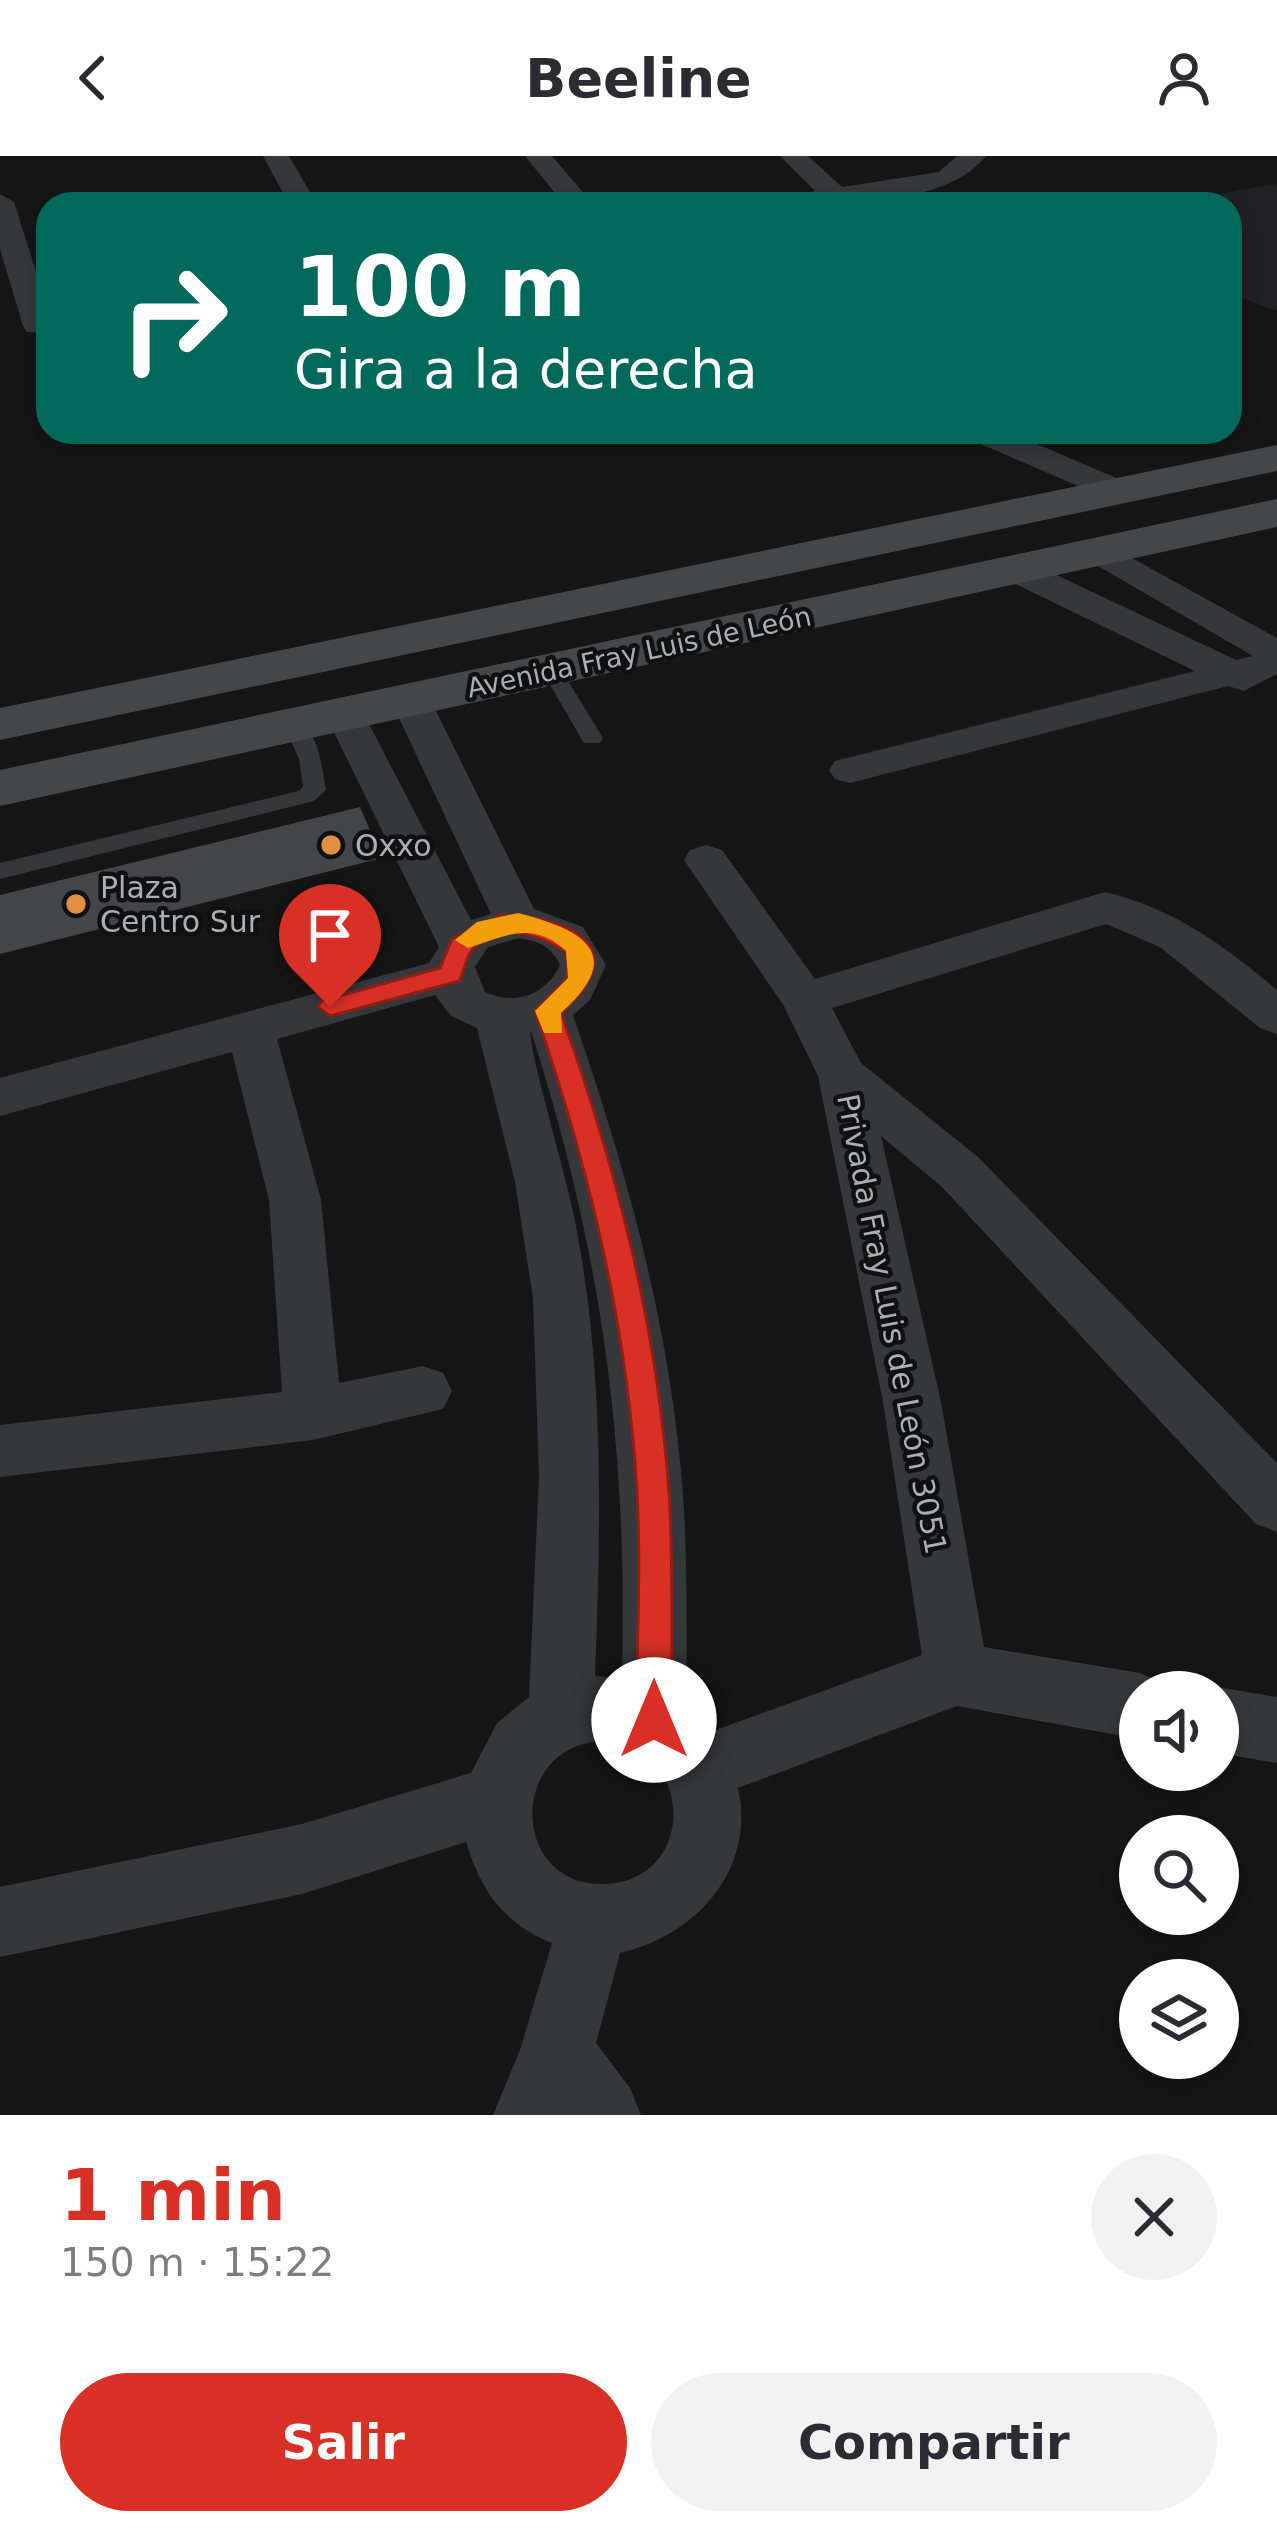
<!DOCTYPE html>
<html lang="es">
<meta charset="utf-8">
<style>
body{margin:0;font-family:"DejaVu Sans",sans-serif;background:#f2f2f3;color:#2b2b33;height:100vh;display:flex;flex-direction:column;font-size:45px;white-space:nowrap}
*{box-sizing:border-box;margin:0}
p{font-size:39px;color:#7c7c81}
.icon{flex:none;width:66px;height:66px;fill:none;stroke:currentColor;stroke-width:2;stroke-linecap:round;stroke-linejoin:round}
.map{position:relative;height:1959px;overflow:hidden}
.details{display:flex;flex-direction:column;background:#fff;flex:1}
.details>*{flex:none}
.banner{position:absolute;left:36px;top:36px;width:1206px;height:252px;border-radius:36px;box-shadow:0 6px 18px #0003;background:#00695c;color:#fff;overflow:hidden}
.controls{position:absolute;left:1119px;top:1515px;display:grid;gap:24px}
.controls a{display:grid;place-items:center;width:120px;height:120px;border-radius:50%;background:#fff;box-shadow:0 6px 18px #0003;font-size:60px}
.pin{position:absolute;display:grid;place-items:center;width:102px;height:102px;color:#fff;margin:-123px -51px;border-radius:50% 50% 50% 0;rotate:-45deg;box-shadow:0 0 12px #0007}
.pin .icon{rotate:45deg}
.me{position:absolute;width:132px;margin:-66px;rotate:0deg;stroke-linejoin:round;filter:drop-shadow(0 0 9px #0008)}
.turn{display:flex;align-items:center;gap:42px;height:252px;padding:0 60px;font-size:54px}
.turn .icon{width:156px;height:156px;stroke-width:2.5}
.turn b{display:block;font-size:84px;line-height:102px}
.round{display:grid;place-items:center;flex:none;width:126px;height:126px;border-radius:63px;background:#f2f2f3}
.overview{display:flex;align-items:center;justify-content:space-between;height:204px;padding:0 60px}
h1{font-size:72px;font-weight:700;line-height:90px;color:#d93025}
.button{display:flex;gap:24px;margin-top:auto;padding:24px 60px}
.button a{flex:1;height:138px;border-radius:72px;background:#d93025;color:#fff;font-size:48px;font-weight:700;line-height:138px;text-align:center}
.button a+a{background:#f2f2f3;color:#2b2b33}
header{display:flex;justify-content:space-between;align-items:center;height:156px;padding:0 60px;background:#fff;font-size:54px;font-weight:700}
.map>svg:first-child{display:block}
.built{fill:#212123}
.building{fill:#444549}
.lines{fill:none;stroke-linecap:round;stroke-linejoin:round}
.lane{fill:#36373b;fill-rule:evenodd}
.street{fill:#36373b;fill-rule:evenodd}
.secondary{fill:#44474a;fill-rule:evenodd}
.route{fill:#d93025;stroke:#8d1f18;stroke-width:3}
.slow{fill:#f59e0b}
.poi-dot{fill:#df9043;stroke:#101011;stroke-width:4.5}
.labels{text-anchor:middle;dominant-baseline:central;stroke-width:9;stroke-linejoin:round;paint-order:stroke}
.far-street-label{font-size:27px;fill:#a8aeb5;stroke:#101011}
.poi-label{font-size:30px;fill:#a8aeb5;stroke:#101011;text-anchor:start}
.street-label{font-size:30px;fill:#a8aeb5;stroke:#101011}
</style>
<header><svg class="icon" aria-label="back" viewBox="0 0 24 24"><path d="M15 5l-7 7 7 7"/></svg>Beeline<svg class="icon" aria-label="person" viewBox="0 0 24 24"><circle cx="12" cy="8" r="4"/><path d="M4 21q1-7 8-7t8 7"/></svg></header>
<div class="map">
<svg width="1277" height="1959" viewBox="0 0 1277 1959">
<rect width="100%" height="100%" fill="#151516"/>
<path class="built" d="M1277 28V155L1230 138V48H1162Z"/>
<path class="building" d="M360 651 382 702 0 798V739Z"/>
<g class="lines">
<path class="lane" d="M552 509 562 515 603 582 600 587H584L581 582 542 515Z
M295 562C318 572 322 611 326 634L314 645 0 723V707L299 635 303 631 299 603 284 569Z"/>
<path class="street" d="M263 0H289L317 48H289Z
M525 0H552L593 48H564Z
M780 0H808L842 31 939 16 957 0H986C946 51 836 48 774 48L778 42 815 35Z
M0 38 14 46 48 153V177L27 176 23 170 0 93Z
M964 276H1009L1130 328 1135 335 1130 342H1106L969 283Z
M1099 384 1277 482V518L1244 535 1228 530 850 627 835 623 829 614 835 605 1195 515 1003 422 998 414 1003 406H1029L1236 504 1253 500 1086 403 1081 395 1086 387Z
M411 533 425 536 431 545 534 753 583 771 606 809 590 844 573 859C627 1015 671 1174 683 1339 688 1409 686 1479 687 1549L713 1575 922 1499 883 1246 818 920 784 850 684 704 690 694 706 689 722 694 815 823 1105 736C1175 753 1223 789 1277 834V878L1260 872 1160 791 1106 768 832 852 861 907 978 1001 1277 1307V1376L1256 1368 942 1031 881 980 941 1246 984 1491 1140 1517 1163 1527 1167 1536H1140V1583L957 1550 738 1632C756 1714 696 1780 620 1797L596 1887 630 1932 641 1959H493L520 1894 552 1787C503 1767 481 1735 466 1686L302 1738 0 1801V1731L302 1668 471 1617 497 1567 529 1541 539 1320 533 1142 515 1026 477 872 451 860 435 839 277 883 321 1044 339 1227 423 1210 443 1217 452 1235 443 1253 313 1284 0 1321V1269L282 1236 269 1044 232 896 0 960V922L429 807 439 791 325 558 331 549H359L471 764 491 758 391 545 397 536ZM519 782C537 785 552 790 560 809 546 839 515 850 485 836L475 811 488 791ZM531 875C602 1097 628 1289 622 1522L595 1520C601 1364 605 1205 572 1051 567 1023 526 885 531 875ZM602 1585C696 1590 697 1724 606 1728 510 1732 507 1590 602 1585Z
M1218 1531 1277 1541V1607L1218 1597V1536H1206Z"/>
<path class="secondary" d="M1277 289V315L0 584V552Z
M1277 343V371L0 650V614Z"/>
</g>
<path class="route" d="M501 759C571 761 635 791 561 857 617 1013 657 1170 669 1336 674 1411 671 1488 672 1564L666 1576 654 1581 642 1576 636 1564C637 1488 641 1411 637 1335 627 1169 589 1012 535 855L568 822 566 796C539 778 494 762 470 797 465 805 464 817 459 825L330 860 318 851 321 845 440 812 452 783Z"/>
<path class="slow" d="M518 757C584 774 627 798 561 857L562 877H544L535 855 568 822 566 795C533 763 503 781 468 792L455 784 477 766Z"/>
<g class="poi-dot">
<circle cx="331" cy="689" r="12"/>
<circle cx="76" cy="748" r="12"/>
</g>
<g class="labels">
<g class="far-street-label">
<text transform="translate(639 496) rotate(-12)">Avenida Fray Luis de León</text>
</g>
<g class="poi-label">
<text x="355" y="689">Oxxo</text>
<text x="100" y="731">Plaza<tspan x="100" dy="34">Centro Sur</tspan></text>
</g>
<g class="street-label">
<text transform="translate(892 1168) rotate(79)">Privada Fray Luis de León 3051</text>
</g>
</g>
</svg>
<div class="controls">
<a><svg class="icon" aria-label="sound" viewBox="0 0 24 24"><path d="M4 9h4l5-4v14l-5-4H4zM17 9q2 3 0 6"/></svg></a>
<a><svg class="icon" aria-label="search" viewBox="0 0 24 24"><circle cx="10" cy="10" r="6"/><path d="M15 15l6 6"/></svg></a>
<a><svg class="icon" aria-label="layers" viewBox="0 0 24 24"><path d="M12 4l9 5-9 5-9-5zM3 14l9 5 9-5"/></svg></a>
</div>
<div class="pin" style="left:330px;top:851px;background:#d93025"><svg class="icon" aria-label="arrive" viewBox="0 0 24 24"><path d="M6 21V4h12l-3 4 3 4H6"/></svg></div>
<svg class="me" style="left:654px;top:1564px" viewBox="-20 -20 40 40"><circle r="19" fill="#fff"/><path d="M0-13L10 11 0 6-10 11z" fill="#d93025"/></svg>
<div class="banner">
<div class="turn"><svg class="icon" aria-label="right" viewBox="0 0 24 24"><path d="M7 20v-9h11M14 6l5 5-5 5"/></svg><div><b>100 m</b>Gira a la derecha</div></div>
</div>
</div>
<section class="details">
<div class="overview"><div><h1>1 min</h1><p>150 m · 15:22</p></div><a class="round"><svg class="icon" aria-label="close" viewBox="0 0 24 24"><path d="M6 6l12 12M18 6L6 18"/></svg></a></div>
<div class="button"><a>Salir</a><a>Compartir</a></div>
</section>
